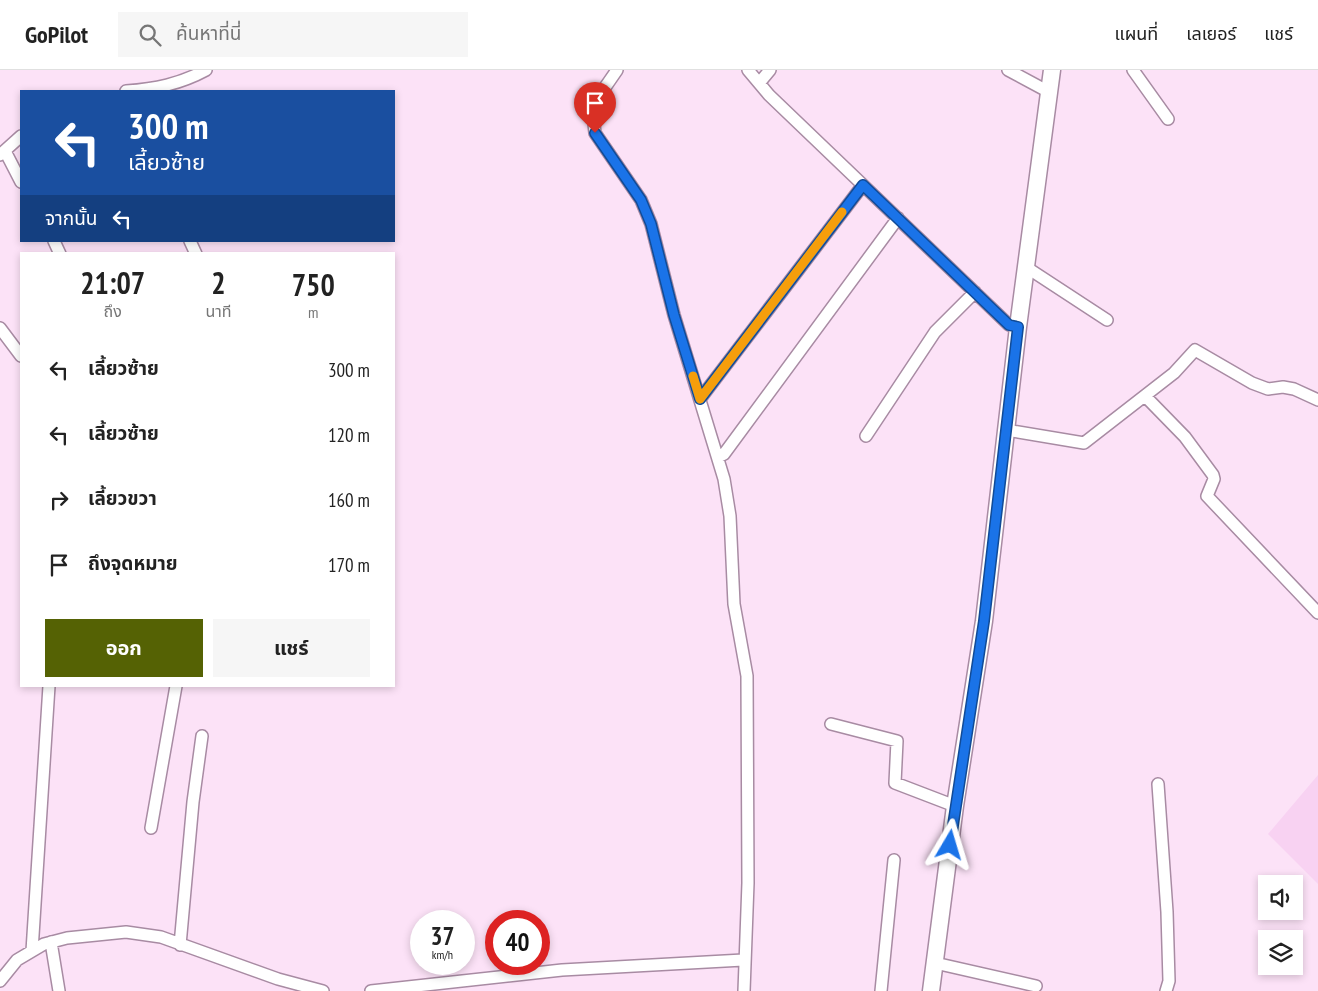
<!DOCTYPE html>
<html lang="th">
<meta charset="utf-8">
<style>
body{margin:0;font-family:"PT Sans Narrow","Noto Sans Thai",sans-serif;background:#f6f6f6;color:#222;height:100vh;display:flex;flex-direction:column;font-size:19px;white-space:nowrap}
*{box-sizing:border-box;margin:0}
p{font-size:16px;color:#767676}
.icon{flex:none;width:28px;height:28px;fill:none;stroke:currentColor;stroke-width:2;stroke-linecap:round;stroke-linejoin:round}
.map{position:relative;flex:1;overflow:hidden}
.sheet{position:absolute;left:20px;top:182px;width:375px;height:435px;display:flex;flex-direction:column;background:#fff;border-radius:0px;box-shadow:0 2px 8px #0003}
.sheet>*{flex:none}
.top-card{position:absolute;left:20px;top:20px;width:375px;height:152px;border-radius:0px;box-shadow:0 2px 8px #0003;background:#1a4fa0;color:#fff;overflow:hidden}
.tools{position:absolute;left:1258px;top:805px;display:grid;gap:10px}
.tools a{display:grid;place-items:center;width:45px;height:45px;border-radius:0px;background:#fff;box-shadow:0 2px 8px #0003;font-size:25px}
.speed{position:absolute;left:410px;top:840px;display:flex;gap:10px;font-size:25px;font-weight:700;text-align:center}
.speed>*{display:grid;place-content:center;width:65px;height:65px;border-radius:50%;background:#fff;box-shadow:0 2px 8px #0003;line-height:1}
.speed small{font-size:12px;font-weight:400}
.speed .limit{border:8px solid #d22;background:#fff;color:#111}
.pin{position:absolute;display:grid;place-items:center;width:42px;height:42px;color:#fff;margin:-51px -21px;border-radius:50% 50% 50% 0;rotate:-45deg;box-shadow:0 0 5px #0007}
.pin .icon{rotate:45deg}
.me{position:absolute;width:55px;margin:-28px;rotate:7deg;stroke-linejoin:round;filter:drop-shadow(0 0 4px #0008)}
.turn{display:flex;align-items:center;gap:18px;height:105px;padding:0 25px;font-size:22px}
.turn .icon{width:65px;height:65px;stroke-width:2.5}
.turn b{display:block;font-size:35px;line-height:42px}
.then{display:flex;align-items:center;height:48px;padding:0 25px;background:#0003;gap:10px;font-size:19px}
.eta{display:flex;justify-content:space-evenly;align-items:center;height:85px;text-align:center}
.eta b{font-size:30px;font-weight:700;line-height:35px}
.action{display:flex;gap:10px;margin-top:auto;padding:10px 25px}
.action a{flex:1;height:58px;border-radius:0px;background:#556204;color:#fff;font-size:20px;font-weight:700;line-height:58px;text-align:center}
.action a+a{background:#f6f6f6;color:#222}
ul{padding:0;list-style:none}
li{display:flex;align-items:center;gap:15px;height:65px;padding:0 25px}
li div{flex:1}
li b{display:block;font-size:19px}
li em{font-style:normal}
header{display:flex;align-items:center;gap:30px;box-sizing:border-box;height:70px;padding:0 25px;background:#fff;border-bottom:1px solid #e0e0e0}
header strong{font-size:24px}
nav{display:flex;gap:28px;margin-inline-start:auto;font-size:18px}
.search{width:350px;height:45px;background:#f6f6f6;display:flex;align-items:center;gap:12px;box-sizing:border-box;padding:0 18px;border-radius:0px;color:#767676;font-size:19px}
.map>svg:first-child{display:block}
.built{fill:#f8d2f2}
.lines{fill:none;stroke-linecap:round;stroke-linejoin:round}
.street-casing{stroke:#a88ba3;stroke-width:14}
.secondary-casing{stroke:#a88ba3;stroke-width:19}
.street{stroke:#fff;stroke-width:11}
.secondary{stroke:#fff;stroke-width:16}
.route-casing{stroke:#114b97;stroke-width:12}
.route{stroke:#1a73e8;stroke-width:9}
.slow{stroke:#f59e0b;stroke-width:9}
</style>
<header>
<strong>GoPilot</strong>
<div class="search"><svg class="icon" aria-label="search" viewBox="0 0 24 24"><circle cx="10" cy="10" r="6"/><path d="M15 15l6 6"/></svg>ค้นหาที่นี่</div>
<nav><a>แผนที่</a><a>เลเยอร์</a><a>แชร์</a></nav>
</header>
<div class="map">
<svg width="1318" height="921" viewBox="0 0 1318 921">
<rect width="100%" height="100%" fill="#fce2f7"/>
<path class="built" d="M1318 705V814L1268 764Z"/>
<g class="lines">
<g class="street-casing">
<path id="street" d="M617 0 599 26 593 44 595 63 641 130 651 154 674 245 724 409 730 446 734 534 747 606 748 813 744 921
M748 0 769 25 1009 255 1018 257
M1008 0 1049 22
M1133 0 1168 49
M760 12 770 0
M126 21C155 19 180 14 206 0
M5 81 21 112
M0 85 21 66
M54 171 60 184
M190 171 196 184
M1026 197 1107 250
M0 258 21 286
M1145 326 1185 367 1213 405 1214 409 1207 426 1318 543
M700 329 863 115
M1006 360 1084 373 1174 303 1195 280 1252 313 1268 319 1283 317 1294 319 1318 330
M866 366 935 262 975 222
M718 387 724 384 898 148
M831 654 897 671 895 713 955 736
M1158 714 1167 842 1169 911 1166 921
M151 758 176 616
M51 872 59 921
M180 875 193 732 202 666
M32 881 49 616
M935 893 1036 916
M0 911 17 890 44 874 67 868 126 862 161 867 278 909 323 921
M371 921 562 900 743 890
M881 921 894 790"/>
</g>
<g class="secondary-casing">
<path id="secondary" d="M931 921 955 736 984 551 1018 257 1052 0"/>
</g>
<use href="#street" class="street"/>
<use href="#secondary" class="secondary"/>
</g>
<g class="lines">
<g class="route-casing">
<path id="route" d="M595 63 641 130 651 154 674 245 700 329 863 115 1009 255 1018 257 984 551 950 775"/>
</g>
<use href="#route" class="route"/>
<path class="slow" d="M693 306 700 329 842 142"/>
</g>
</svg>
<div class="tools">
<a><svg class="icon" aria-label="sound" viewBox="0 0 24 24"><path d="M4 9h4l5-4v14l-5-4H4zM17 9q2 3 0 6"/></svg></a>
<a><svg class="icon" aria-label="layers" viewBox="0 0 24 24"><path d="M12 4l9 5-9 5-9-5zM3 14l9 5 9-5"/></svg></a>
</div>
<div class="speed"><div>37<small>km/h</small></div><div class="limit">40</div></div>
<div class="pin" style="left:595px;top:63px;background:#d93025"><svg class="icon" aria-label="arrive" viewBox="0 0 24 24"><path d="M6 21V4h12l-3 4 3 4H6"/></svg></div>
<svg class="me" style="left:950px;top:775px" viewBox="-20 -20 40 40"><path d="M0-17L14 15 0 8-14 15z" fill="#1a73e8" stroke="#fff" stroke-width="4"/></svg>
<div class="top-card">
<div class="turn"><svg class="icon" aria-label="left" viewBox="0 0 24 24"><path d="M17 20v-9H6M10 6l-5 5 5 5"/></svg><div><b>300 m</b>เลี้ยวซ้าย</div></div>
<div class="then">จากนั้น<svg class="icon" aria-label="left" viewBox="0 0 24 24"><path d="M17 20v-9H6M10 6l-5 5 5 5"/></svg></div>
</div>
<section class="sheet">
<div class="eta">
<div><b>21:07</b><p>ถึง</p></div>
<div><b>2</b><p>นาที</p></div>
<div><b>750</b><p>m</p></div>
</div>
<ul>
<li><svg class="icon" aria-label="left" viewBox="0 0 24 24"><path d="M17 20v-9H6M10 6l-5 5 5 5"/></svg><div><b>เลี้ยวซ้าย</b></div><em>300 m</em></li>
<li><svg class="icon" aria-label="left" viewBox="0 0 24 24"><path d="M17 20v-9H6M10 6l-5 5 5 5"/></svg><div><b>เลี้ยวซ้าย</b></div><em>120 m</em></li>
<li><svg class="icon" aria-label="right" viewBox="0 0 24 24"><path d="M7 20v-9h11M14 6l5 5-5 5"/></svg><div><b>เลี้ยวขวา</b></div><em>160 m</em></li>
<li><svg class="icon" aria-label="arrive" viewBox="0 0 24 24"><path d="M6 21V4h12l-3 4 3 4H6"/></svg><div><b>ถึงจุดหมาย</b></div><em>170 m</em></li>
</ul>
<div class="action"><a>ออก</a><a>แชร์</a></div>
</section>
</div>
